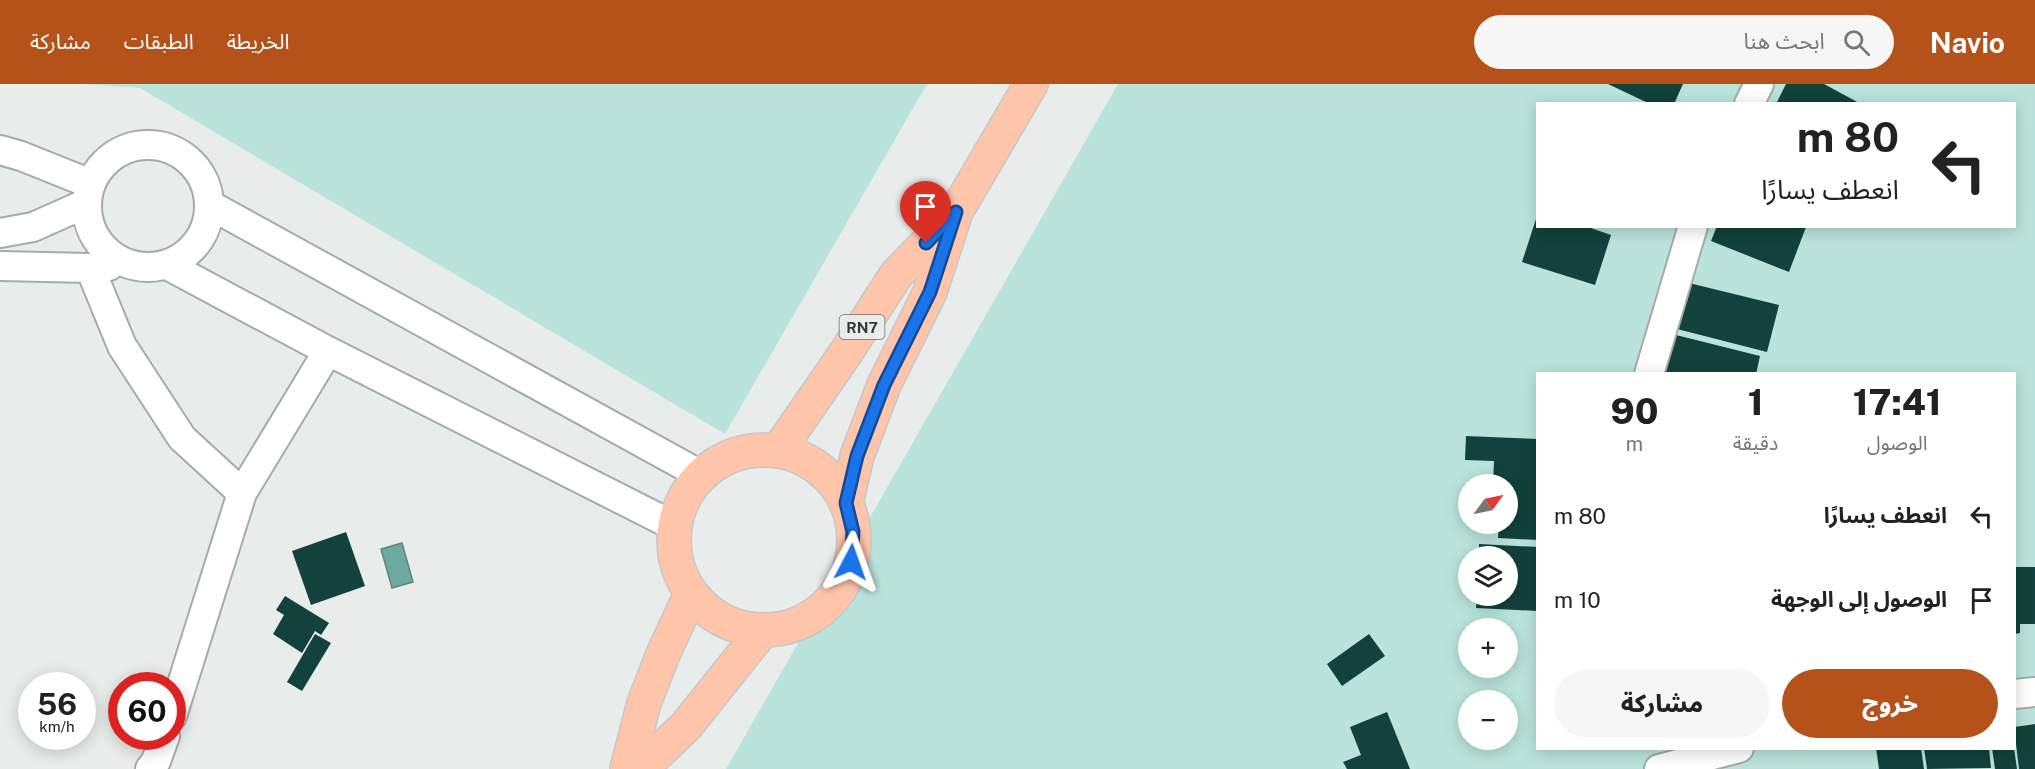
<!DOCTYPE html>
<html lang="ar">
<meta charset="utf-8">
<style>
body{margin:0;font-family:"Public Sans","Noto Sans Arabic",sans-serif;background:#f6f6f6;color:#222;direction:rtl;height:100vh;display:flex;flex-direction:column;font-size:22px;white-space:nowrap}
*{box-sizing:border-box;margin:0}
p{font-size:20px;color:#767676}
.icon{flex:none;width:33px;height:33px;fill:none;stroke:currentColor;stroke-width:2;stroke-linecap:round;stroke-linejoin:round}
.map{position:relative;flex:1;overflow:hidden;direction:ltr}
.details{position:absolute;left:1536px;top:288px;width:480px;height:378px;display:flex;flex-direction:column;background:#fff;border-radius:0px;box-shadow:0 3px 15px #0003;direction:rtl}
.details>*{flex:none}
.banner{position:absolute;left:1536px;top:18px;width:480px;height:126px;border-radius:0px;box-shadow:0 3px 15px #0003;direction:rtl;background:#fff;color:#222;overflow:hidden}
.needle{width:39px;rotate:57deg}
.tools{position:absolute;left:1458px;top:390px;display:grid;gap:12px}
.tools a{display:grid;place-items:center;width:60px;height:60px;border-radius:50%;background:#fff;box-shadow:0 3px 15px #0003;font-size:30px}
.speed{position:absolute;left:18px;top:588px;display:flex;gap:12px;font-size:30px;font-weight:700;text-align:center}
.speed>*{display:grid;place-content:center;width:78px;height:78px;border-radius:50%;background:#fff;box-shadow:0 3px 15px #0003;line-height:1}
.speed small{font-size:15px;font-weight:400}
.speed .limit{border:9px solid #d22;background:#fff;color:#111}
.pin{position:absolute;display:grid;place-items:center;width:51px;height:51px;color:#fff;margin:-62px -26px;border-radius:50% 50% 50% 0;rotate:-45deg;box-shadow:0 0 6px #0007}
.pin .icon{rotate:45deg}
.me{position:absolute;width:66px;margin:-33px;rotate:4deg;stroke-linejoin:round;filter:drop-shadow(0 0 4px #0008)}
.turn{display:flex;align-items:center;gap:21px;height:126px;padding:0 18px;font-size:27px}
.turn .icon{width:78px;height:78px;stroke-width:2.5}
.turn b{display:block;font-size:42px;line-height:51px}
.eta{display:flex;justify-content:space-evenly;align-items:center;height:102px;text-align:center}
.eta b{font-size:36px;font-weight:800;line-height:42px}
.primary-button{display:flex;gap:12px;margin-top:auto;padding:12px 18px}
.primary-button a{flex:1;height:69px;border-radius:36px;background:#b5521a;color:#fff;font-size:24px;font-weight:800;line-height:69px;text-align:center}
.primary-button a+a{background:#f6f6f6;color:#222}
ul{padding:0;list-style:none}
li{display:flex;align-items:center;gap:18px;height:84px;padding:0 18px}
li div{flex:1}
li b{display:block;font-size:22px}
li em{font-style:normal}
header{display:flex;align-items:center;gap:36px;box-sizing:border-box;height:84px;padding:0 30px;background:#b5521a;color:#fff}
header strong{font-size:28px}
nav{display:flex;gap:33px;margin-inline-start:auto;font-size:21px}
.search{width:420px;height:54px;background:#f6f6f6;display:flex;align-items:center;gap:15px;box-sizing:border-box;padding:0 21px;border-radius:33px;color:#767676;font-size:22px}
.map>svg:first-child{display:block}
.green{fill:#bae4db;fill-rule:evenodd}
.water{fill:#6da99e;stroke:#5c877f;stroke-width:1.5}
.building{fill:#12423b}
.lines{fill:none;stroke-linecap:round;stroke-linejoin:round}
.minor-casing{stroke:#a6abaa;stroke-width:32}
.primary-casing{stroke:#c7c7c7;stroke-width:36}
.minor{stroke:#fff;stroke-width:28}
.primary{stroke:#fec5aa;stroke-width:33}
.route-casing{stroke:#114b97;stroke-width:15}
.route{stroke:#1a73e8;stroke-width:10}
.labels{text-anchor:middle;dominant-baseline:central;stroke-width:6;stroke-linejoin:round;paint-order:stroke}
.shield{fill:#e8edec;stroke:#6b6e6e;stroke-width:1.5}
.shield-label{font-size:15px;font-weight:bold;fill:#363838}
</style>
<header>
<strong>Navio</strong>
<div class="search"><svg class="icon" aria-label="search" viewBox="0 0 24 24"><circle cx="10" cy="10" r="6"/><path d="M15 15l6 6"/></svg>ابحث هنا</div>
<nav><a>الخريطة</a><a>الطبقات</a><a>مشاركة</a></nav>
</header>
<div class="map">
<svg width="2035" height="685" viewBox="0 0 2035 685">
<rect width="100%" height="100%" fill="#e8edec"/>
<path class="green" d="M86 0H927L725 350 140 4Z
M1118 0H2035V685H726ZM1538 20H2014V142H1538ZM1538 290H2014V664H1538ZM1468 400H1508V440H1468ZM1468 472H1508V512H1468ZM1468 544H1508V584H1468ZM1468 616H1508V656H1468Z"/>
<path class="water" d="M402 459 413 498 392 504 381 465Z"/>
<path class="building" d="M1608 0H1683L1674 20H1650Z
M1786 0H1824L1861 20H1776Z
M1537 132 1538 142H1585L1611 151 1595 201 1522 178Z
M1717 142H1804L1806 143 1789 188 1711 157Z
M1689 199 1779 221 1767 268 1677 245Z
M1672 250 1760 272 1756 290H1662Z
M1466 352 1538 355V456L1498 454 1499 440H1508V400H1493L1494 377 1465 376Z
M346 448 365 502 311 521 292 467Z
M1479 460 1538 463V527L1476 524 1477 512H1508V472H1479Z
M2014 483H2035V540H2020V549L2014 550Z
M285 512 329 539 321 551 315 547 302 569 273 550 284 531 276 526Z
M315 550 331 559 302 607 287 598Z
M1369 550 1385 572 1342 602 1327 580Z
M1387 628 1410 685H1347L1343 678 1361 671 1350 643Z
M2035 640V685H2019L2014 643Z
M1876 664H1921L1924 685H1879Z
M1924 664H1989L1991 684 1927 685Z
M1992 664H2014L2017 685H1995Z"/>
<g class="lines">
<g class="minor-casing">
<path id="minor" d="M1749 20 1759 0
M87 122a61 61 0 1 1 122 0a61 61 0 1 1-122 0Z
M0 66 21 72 91 100
M210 121 701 391
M0 149 33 143 87 119
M167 181 328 267 674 442
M0 182 90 184 109 182
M90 184 122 262 182 354 242 409
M1649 290 1693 142
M2014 610 2035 608
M172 632 242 409 328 267
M150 685 156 677 165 652
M1659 685 1739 664"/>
</g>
<g class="primary-casing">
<path id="primary" d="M674 456a90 90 0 1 1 180 0a90 90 0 1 1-180 0Z
M778 367 845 270 896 191 951 134
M846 419 857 372 884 301 930 208 956 128 1031 0
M627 685 644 619 664 568 691 510
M641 685 686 642 762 547"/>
</g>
<use href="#minor" class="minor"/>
<use href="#primary" class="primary"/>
</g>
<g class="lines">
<g class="route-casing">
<path id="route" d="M851 478 853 448 846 419 857 372 884 301 930 208 956 128 926 159"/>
</g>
<use href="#route" class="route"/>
</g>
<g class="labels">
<rect class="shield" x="839.5" y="231" width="45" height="24" rx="4.5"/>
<g class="shield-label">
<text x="862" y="243">RN7</text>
</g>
</g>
</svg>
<div class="tools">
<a><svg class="needle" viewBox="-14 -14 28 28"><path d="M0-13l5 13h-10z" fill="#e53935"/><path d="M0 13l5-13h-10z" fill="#767676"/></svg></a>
<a><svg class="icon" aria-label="layers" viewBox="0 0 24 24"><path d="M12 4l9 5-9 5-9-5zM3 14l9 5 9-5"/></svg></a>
<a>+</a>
<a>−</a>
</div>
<div class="speed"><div>56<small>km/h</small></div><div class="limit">60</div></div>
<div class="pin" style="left:926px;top:159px;background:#d93025"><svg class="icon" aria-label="arrive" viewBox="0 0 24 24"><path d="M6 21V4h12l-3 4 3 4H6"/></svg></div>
<svg class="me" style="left:851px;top:478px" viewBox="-20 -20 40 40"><path d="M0-17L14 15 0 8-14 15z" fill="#1a73e8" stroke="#fff" stroke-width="4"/></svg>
<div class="banner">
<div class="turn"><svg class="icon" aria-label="left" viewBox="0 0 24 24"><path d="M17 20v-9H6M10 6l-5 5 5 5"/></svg><div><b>80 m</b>انعطف يسارًا</div></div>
</div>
<section class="details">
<div class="eta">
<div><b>17:41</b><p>الوصول</p></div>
<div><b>1</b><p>دقيقة</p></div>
<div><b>90</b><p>m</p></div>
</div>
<ul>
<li><svg class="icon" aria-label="left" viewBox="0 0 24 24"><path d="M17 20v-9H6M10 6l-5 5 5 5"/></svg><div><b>انعطف يسارًا</b></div><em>80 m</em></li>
<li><svg class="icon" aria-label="arrive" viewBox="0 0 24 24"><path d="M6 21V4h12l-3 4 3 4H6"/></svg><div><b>الوصول إلى الوجهة</b></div><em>10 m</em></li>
</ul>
<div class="primary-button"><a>خروج</a><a>مشاركة</a></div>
</section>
</div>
